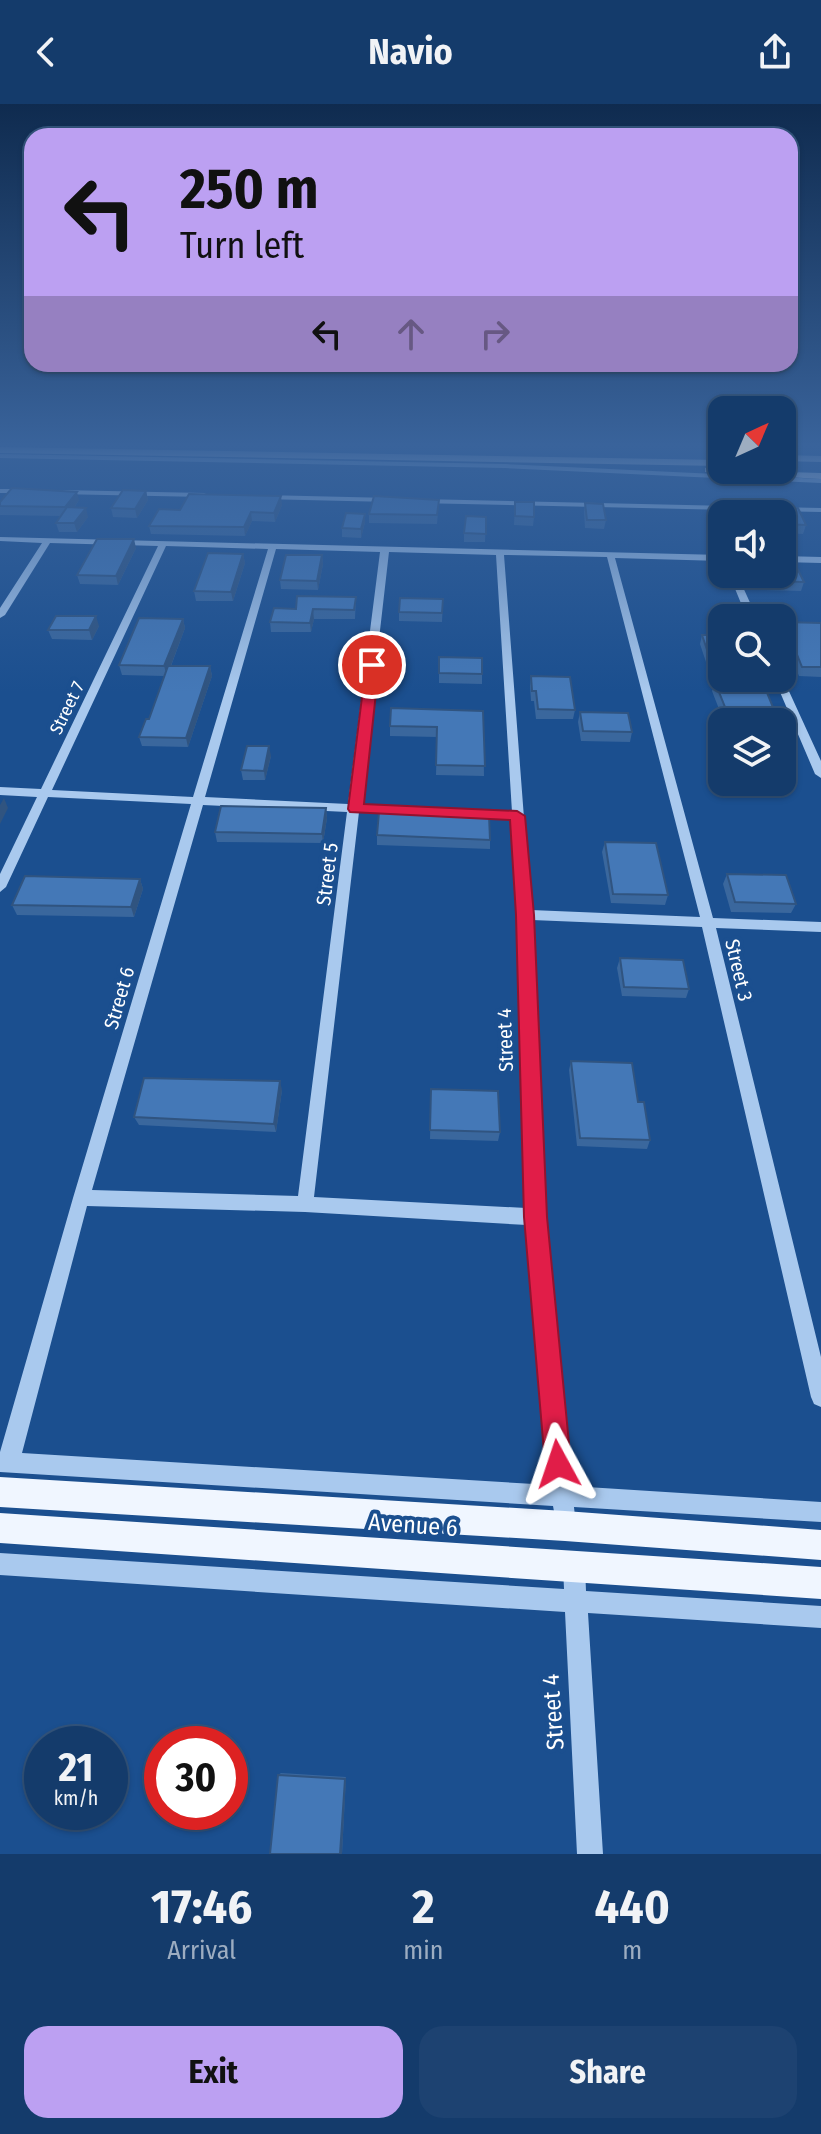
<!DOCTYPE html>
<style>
body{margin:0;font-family:"Fira Sans Condensed",sans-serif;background:#1d4271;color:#f1f3f6;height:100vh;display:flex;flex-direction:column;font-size:30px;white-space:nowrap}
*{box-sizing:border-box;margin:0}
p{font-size:26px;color:#9dadc1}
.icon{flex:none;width:44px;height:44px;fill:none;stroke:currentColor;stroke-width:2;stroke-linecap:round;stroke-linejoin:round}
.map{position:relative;height:1750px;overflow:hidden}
.panel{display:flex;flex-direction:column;background:#143b6b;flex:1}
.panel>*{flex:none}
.top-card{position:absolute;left:24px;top:24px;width:774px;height:244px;border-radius:24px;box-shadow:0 2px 6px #0004,0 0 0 2px #33557e;background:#bca0f2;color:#111;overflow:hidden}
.needle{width:52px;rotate:44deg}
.controls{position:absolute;left:708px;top:292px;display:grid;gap:16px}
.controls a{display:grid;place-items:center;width:88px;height:88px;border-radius:16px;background:#143b6b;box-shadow:0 2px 6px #0004,0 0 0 2px #33557e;font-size:40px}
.speed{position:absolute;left:24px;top:1622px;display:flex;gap:16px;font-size:40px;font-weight:700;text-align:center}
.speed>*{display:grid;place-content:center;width:104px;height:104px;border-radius:50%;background:#143b6b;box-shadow:0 2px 6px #0004,0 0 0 2px #33557e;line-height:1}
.speed small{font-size:20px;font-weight:400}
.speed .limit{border:12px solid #d22;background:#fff;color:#111}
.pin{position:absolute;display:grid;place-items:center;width:68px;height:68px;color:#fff;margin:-34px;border:4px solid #fff;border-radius:50%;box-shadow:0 2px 8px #0007}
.me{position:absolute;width:88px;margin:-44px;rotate:355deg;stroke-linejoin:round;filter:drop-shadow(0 0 6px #0008)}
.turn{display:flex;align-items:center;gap:28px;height:168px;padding:0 24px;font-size:36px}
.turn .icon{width:104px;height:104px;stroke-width:2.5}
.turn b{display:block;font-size:56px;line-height:68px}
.lanes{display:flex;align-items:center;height:76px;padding:0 24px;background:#0003;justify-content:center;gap:40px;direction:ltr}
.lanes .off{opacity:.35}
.eta{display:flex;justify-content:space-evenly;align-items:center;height:136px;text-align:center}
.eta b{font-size:48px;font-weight:700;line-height:56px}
.action{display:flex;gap:16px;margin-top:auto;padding:16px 24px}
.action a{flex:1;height:92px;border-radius:24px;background:#bca0f2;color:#111;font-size:32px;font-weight:700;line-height:92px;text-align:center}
.action a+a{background:#1d4271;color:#f1f3f6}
header{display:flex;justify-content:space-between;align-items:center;height:104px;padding:0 24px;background:#143b6b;font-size:36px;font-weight:700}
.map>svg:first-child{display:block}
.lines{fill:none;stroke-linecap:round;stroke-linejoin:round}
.minor{fill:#a9c9ee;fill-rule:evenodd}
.major{fill:#f0f6ff;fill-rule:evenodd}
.wall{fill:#3a679d}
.shaded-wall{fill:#305480}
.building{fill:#4478b7;stroke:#305480;stroke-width:2}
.route{fill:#e11d48;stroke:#92132f;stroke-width:2}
.labels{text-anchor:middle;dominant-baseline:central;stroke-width:8;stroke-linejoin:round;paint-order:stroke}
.far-street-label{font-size:18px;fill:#fff;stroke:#1b4f8f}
.street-label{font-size:20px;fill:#fff;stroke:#1b4f8f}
.near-street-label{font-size:24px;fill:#fff;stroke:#1b4f8f}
</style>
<header><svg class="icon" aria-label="back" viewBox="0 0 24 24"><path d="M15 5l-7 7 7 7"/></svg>Navio<svg class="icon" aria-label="share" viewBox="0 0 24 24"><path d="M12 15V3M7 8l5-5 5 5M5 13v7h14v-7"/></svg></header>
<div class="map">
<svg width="821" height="1750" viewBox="0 0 821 1750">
<rect width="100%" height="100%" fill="#1b4f8f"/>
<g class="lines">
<path class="minor" d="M0 350 505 360 821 375V379L505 364 0 354Z
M0 385H28L32 387 28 389H0Z
M60 386 204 389 208 391 204 393 57 390V386Z
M264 391 391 394 395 396 391 398 261 395V391Z
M420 395 821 404V408L417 399V395Z
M0 433 722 451V457L615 454 713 814 821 818V828L716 824 821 1253V1303L814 1300 811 1293 702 823 532 816 544 1113 571 1382 821 1398V1418L574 1403 576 1422 572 1429 565 1433 558 1429 553 1402 0 1368V1348L73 1094 191 700 48 693 6 783 0 788V770L37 693 0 691V683L41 685 158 442 50 439 5 511 0 514V504L42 439 0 437ZM166 442 268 445 193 693 52 686ZM276 445 380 448 348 700 205 693ZM389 448 496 451 512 708 360 701ZM504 451 607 453 700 813 531 806ZM203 701 347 708 298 1092 92 1086ZM359 708 512 716 518 811 526 1104 314 1093ZM87 1102 305 1108 527 1121 551 1381 22 1349Z
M782 452 821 453V459L782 458Z
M729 470H737L757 514H747Z
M782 572 821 657V674L815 670 774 574H782Z
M0 1449 564 1485 563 1462 566 1454 574 1451 582 1454 585 1462 586 1487 821 1502V1524L588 1509 603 1750H577L565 1508 0 1471Z"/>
<path class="major" d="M0 343 722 356V362L0 349Z
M782 351 821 352V358L782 357Z
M709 363 722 366 821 369V375L705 368V364Z
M0 1373 565 1407 821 1426V1456L565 1437 0 1403Z
M0 1409 821 1463V1495L0 1439Z"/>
</g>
<path class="wall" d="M146 387 148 396 137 414 113 413 111 404Z
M79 396 74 404 88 413 77 428H59L56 419 61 412 0 411V398Z
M439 396 437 420 369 419V410Z
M515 398 534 413 533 422 514 421Z
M585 399 606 416 604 425 585 424 584 408Z
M282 401 275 418 252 417 245 432 151 430 149 422 180 406Z
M774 404 806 421 803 430 782 429V410H772Z
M486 413 485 438H464V429Z
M365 418 361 434 342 433V424Z
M136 444 118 481 80 480 77 471Z
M243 450 245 459 233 497H196L194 487Z
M322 451 323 460 318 486 281 485 280 476Z
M755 470H782L804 478 801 487 763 486Z
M356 493 355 515H314L311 528H271L270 518 296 505Z
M443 495 442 518 399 517V508Z
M183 515 185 524 171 562H210L212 572 188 643 142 642 139 633 149 615 164 572 122 571 119 561Z
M784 518 821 519V573L799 572 782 531V523Z
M99 522 92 536 52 535 48 526Z
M702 531 779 618H724L712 587 714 582 700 540Z
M439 553 482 570V580L439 579Z
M531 572 575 606 573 615H536L534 597H531L530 582Z
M483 607 484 672 436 671 437 633 390 632V622Z
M580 608 632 628 630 638 581 637 578 618Z
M782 625 793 654 789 663H782Z
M271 652 265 676H243L241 666Z
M326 704 327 714 323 739 217 738 215 728Z
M377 731 490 736V745L377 741Z
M605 738 668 791 665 801 611 799 602 748Z
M727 770 796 800 791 809 731 808 723 780Z
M140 775 143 785 134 813 17 811 12 801Z
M620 854 689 885 686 894 622 892 617 864Z
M571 957 638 998 650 1036 647 1045 577 1042 569 966Z
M431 985 500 1028 498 1037 430 1035Z
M282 986 276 1028 139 1021 134 1013Z
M281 1669 346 1673 342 1750 278 1671Z"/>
<path class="shaded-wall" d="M146 387 148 396 137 414 135 405Z
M77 388 79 396 68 412 65 403Z
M281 392 282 401 275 418 274 409Z
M86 404 88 413 77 428 74 419Z
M251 408 252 417 245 432 244 423Z
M365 410V418L361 434V425Z
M134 435 136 444 118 481 116 472Z
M243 450 245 459 233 497 231 488Z
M322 451 323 460 318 486 317 477Z
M313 505 314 515 311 528 310 519Z
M96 512 99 522 92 536 89 526Z
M183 515 185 524 167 572 164 562Z
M210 562 212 572 188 643 186 634Z
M269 642 271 652 265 676 264 667Z
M4 694 8 704 0 720V701Z
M326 704 327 714 323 739 322 730Z
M140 775 143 785 134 813 131 803Z
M280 977 282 986 276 1028 274 1020Z
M346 1673 342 1750H340L345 1675Z"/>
<path class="building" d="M12 384 77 388 65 403 0 402V398Z
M123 386 146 387 135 405 111 404Z
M189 390 281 392 274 409 251 408 244 423 149 422 159 405 180 406Z
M374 392 439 396 437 411 369 410Z
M515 398H534V413L515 412Z
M585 399 603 400 606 416H587Z
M67 403 86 404 74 419H56Z
M774 404H798L806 421 782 420V410H777Z
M346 409 365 410 361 425 342 424Z
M466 412 486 413V430L464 429Z
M97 435H134L116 472 77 471Z
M208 449 243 450 231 488 194 487Z
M286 451H322L317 477 280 476Z
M782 452H791L804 478 766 477 762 470H782Z
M297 492 356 493 354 506 313 505 310 519 270 518 274 504 296 505Z
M400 494 443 495 442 509 399 508Z
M56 512H96L89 526H48Z
M139 514 183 515 164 562 119 561Z
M784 518 821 519V563H802Z
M702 531H722V574H761L779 618H731L715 578H718Z
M439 553 482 554V570L439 569Z
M168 562H210L186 634 139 633 146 615H149Z
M531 572 570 573 575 606 538 605 536 587H532Z
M391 604 483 607 485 662 436 661 437 623 390 622Z
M580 608 628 609 632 628 583 627Z
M782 625 793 654 782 653Z
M247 642H269L264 667 241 666Z
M221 702 326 704 322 730 215 728Z
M379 708 489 711 490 736 377 731Z
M605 738 656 739 668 791 613 790Z
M727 770 786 771 796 800 735 798Z
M25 772 140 775 131 803 12 801Z
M620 854 683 856 689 885 624 883Z
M571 957 632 959 638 998H644L650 1036 580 1034Z
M144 974 280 977 274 1020 134 1013Z
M431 985 498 987 500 1028 430 1026Z
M278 1671 345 1675 340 1750H270Z"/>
<linearGradient id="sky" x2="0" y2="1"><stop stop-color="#0f2b4f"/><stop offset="0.58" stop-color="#39639b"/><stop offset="1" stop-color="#39639b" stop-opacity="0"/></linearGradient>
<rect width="821" height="588" fill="url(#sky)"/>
<path class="route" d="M372 557 379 561 364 700 517 707 525 712 534 811 547 1113 571 1360 567 1369 558 1373 549 1369 545 1360 524 1113 516 811 510 716 350 708 348 705 366 561Z"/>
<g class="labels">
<g class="far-street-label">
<text transform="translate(67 604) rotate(-64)">Street 7</text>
</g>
<g class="street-label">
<text transform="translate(327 770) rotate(-83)">Street 5</text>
<text transform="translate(739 866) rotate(77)">Street 3</text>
<text transform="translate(119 894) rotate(-74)">Street 6</text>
<text transform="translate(505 936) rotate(-92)">Street 4</text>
</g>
<g class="near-street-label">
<text transform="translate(413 1421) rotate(4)">Avenue 6</text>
<text transform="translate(553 1608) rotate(-94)">Street 4</text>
</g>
</g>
</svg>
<div class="controls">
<a><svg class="needle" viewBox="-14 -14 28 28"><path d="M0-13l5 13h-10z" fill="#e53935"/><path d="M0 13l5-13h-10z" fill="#9dadc1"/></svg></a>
<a><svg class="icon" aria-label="sound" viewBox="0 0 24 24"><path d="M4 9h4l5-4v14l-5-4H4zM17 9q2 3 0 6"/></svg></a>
<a><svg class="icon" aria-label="search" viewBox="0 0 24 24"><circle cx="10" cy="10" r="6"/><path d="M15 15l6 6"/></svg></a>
<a><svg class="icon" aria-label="layers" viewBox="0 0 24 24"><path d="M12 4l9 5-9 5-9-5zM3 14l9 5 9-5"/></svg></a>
</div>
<div class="speed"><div>21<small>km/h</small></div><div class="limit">30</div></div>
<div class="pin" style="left:372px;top:561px;background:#d93025"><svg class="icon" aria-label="arrive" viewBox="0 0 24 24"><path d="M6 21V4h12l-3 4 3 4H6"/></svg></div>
<svg class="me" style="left:558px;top:1360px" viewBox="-20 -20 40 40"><path d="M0-17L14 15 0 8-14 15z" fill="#e11d48" stroke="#fff" stroke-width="4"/></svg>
<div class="top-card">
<div class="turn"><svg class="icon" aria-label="left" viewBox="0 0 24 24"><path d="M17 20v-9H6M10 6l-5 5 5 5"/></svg><div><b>250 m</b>Turn left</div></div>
<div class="lanes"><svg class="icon" aria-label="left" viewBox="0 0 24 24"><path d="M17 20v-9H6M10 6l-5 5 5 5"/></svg><svg class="icon off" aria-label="ahead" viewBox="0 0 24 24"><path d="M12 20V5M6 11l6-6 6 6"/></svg><svg class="icon off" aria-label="right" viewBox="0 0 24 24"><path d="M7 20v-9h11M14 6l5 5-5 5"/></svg></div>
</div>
</div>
<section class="panel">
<div class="eta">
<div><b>17:46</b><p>Arrival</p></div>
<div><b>2</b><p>min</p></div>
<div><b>440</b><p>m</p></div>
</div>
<div class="action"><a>Exit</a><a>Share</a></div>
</section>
